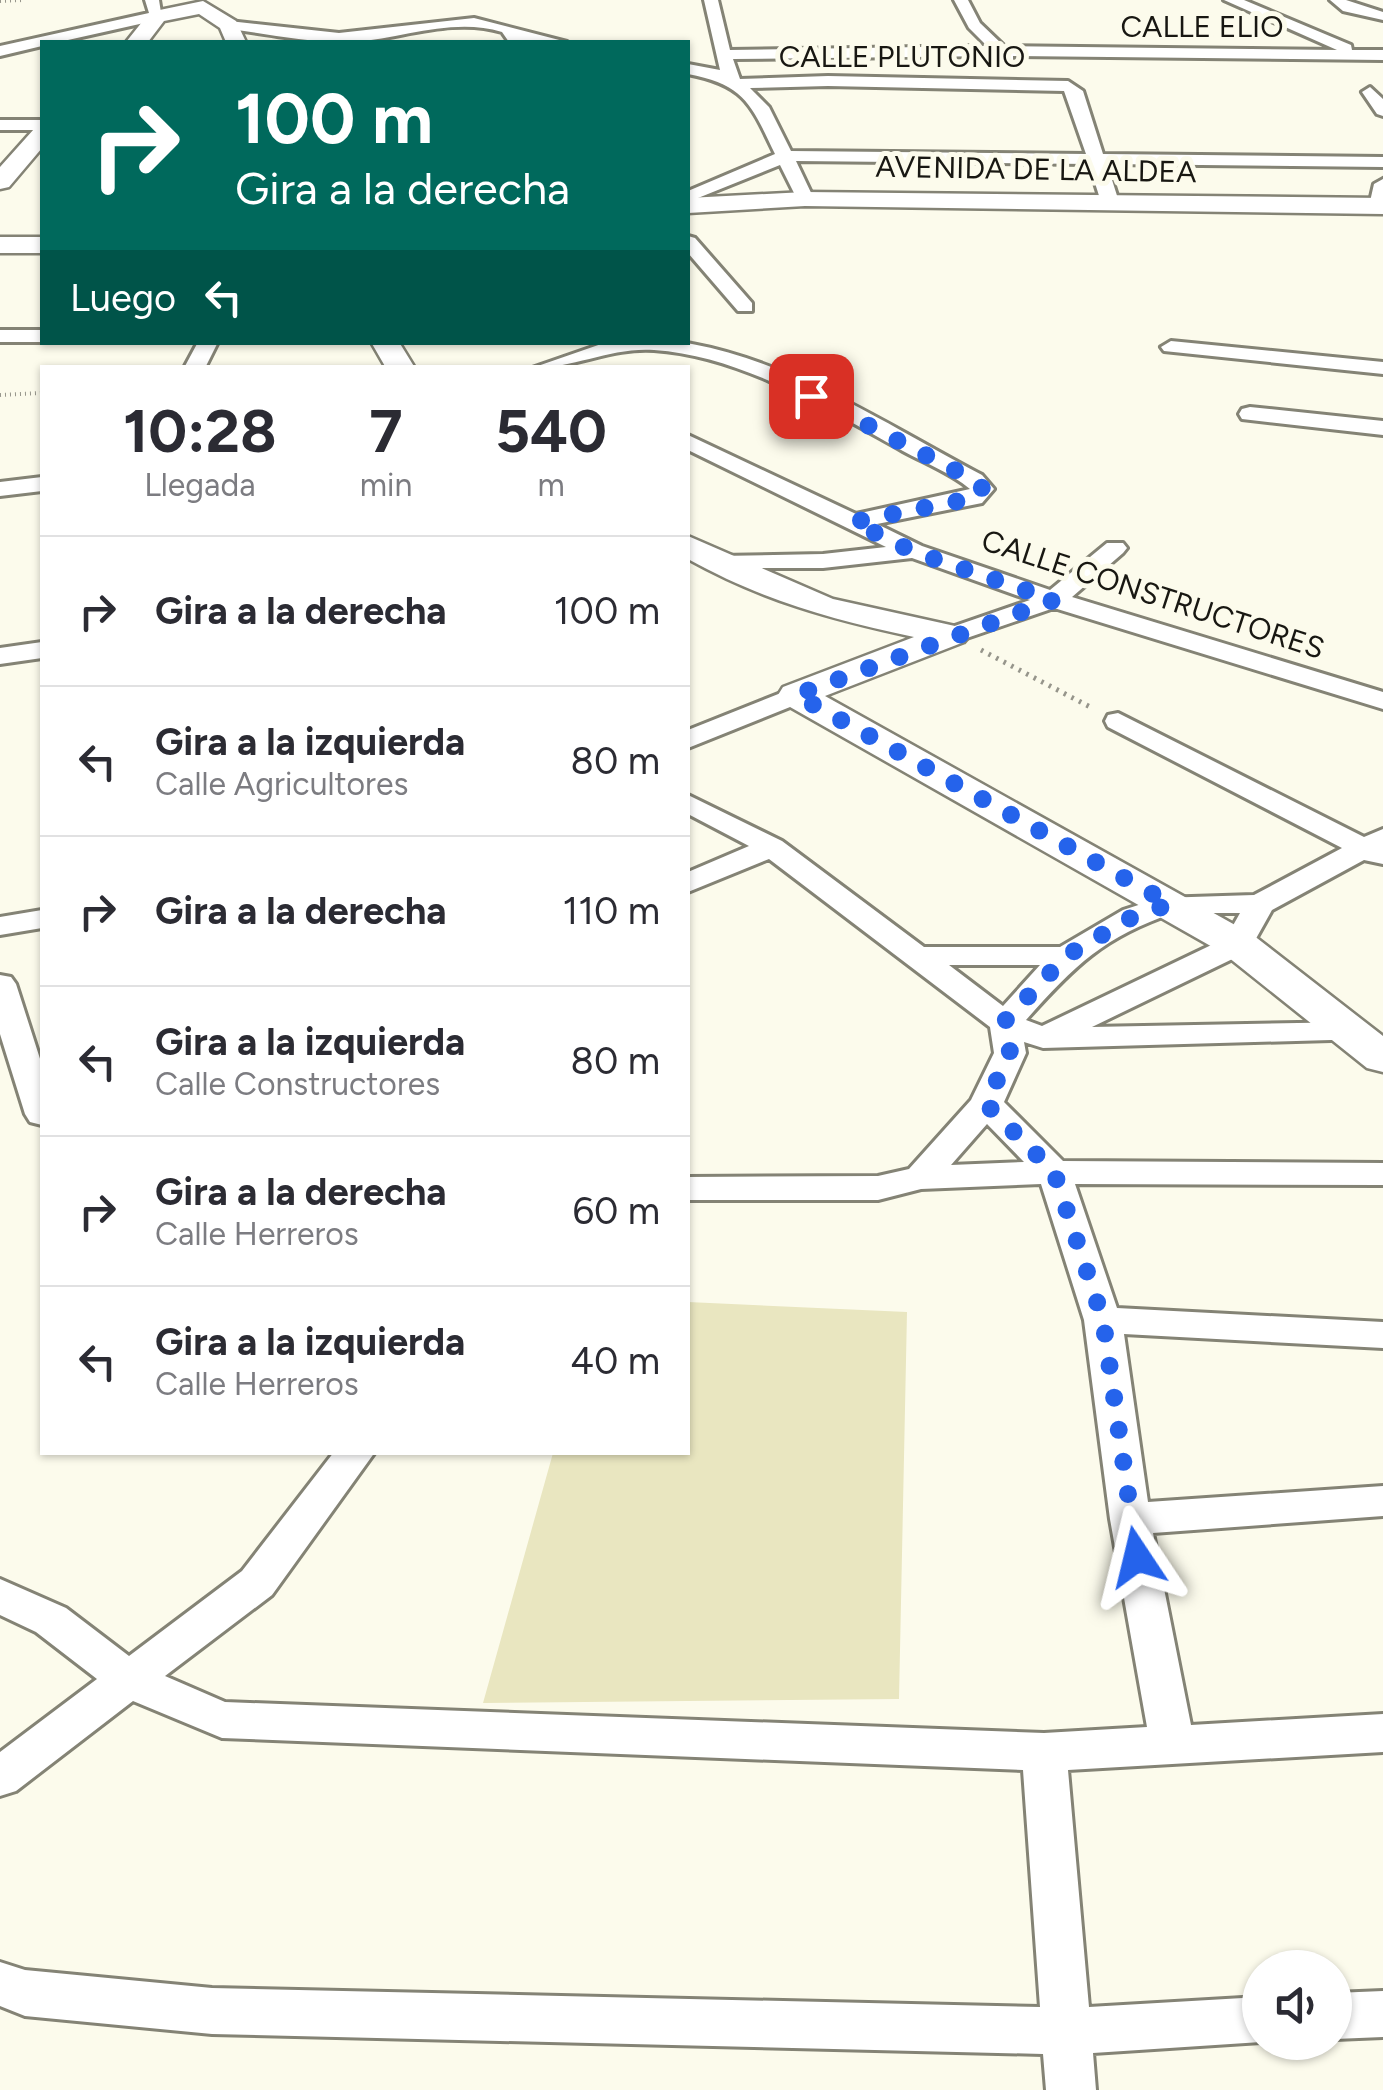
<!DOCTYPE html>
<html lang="es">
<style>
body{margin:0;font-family:Figtree,sans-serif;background:#f7f7f7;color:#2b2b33;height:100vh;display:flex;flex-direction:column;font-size:38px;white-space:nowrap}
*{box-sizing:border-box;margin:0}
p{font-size:32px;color:#7c7c81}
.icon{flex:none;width:55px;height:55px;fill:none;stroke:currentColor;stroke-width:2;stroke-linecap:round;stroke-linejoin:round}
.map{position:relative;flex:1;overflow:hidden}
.drawer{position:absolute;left:40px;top:365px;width:650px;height:1090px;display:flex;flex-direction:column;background:#fff;border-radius:0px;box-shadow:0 2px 8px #0004}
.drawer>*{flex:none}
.banner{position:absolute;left:40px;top:40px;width:650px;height:305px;border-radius:0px;box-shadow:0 2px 8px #0004;background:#00695c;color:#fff;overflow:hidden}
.tools{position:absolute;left:1242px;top:1950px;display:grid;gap:20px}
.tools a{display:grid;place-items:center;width:110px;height:110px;border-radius:50%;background:#fff;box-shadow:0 2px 8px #0004;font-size:50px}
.pin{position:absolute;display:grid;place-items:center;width:85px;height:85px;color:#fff;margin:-42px;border-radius:20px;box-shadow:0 5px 15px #0006}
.me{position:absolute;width:110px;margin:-55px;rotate:350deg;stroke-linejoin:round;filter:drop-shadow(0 0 8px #0008)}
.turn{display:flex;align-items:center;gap:35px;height:210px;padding:0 30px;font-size:45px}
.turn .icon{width:130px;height:130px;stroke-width:2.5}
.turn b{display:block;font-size:70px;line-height:85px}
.then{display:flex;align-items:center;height:95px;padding:0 30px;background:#0003;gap:20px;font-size:38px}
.eta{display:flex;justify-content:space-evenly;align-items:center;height:170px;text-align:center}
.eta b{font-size:60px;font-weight:700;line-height:70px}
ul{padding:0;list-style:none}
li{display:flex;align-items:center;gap:30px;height:150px;padding:0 30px;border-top:2px solid #e1e1e2}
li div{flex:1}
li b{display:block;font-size:38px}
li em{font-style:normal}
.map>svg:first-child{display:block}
.green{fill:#e9e6c0}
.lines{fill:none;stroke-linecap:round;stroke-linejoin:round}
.street-casing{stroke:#848375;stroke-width:6}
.secondary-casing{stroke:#848375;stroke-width:5}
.path-far1{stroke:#96958b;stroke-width:4;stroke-dasharray:1 4;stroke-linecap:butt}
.path{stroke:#96958b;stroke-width:5;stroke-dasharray:2.5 6;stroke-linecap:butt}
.street{fill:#fff;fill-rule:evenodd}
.secondary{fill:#fff;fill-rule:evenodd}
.route{stroke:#2563eb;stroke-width:18;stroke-dasharray:0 32.4}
.labels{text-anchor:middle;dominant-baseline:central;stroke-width:10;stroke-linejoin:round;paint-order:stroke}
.far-street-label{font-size:30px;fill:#181712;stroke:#fcfbec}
</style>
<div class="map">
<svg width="1383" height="2090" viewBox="0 0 1383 2090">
<rect width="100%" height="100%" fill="#fcfbec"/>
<path class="green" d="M688 1302 907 1312 899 1699 483 1703 553 1453 688 1452Z"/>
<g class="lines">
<g class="street-casing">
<path id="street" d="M145 0H159L162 19 59 42H42V46L0 56V46L149 13Z
M704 0H718L730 50 987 46 969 28 954 0H968L980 23 1004 46 1337 50 1224 0H1244L1351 45 1352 50H1383V60L1013 56V61L1007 63 996 56 733 59 740 79 828 76 1068 81 1083 91 1103 154 1383 157V167L1107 164 1119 202 1110 207 1101 202 1089 164 796 161 814 199 811 203H799L780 165 688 202V191L775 154C751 104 745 85 688 74V64L720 70ZM828 86 1064 91 1086 154 791 151 769 107 750 88Z
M1330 0H1346L1383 12V20L1343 11Z
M474 18 567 42H509L502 32C454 17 403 38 354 42 313 44 270 34 229 29L222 25 229 21 339 33Z
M1370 87 1383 99V116L1377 114 1362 92Z
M0 120H42V130H0Z
M1383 179V210H1372L1369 206 1374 184Z
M688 236 695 238 752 303V311H738L688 253Z
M0 330H42V342H0Z
M1171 341 1383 362V374L1164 351 1161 347Z
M198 342H218L205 368H184Z
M607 342C634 342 666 338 692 344 795 363 891 427 982 475L994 489 982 503 877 524 922 546 1050 590 1107 543H1123L1127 548 1123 553 1072 597 1383 692V709L1054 608 961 640H943L939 635 943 630 1030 600 912 558 823 568H711L708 563 711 558 720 556 823 554 886 547 688 450V435L856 514 970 489C951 473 925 463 903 451 827 409 742 356 654 350 612 347 575 368 532 368Z
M1250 407 1383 421V435L1242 419 1239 414 1242 409Z
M42 477V491L0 496V482Z
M42 642V658L0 664V648Z
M796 687 805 689 809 695 805 701 688 748V730Z
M1118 713 1364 837 1383 829V864L1364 860 1272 910 1249 951 1092 1027 1355 1022 1366 1025 1371 1032 1366 1039 1043 1048 1024 1042 1026 1053 1004 1102 1063 1161 1383 1163V1185L1075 1184 1117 1308 1383 1322V1348L1124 1334 1148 1502 1383 1486V1516L1153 1533 1191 1725 1383 1714V1752L1068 1770 1089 2007 1260 1997 1261 2042 1093 2053 1096 2090H1046L1043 2054 212 2034 25 2016 0 2006V1962L25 1970 212 1988 1040 2007 1023 1770 222 1738 133 1701 16 1791 0 1796V1752L97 1679 36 1632 0 1615V1579L66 1608 129 1656 242 1571 334 1452H375L272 1595 165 1676 225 1702 1044 1733 1147 1727 1110 1519 1084 1320 1041 1184 921 1189 878 1200H688V1177L878 1176 909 1169 971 1100 994 1053 990 1027 769 859 688 892V872L749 846 688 814V795L782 841 924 947H1060L1123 910 1160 898 1254 895 1342 848 1108 727 1105 721 1108 715ZM1174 913H1240L1226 938 1042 1026 1026 1020C1073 967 1104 936 1174 913ZM949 965H1040L1003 1006ZM987 1124 1024 1162 951 1165Z
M42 910V928L0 935V917Z
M0 975 11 977 16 984 42 1065V1125L30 1122 25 1114 0 1034Z
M1383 1991V2037L1335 2039V1993Z"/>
</g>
<g class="secondary-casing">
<path id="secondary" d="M203 1 236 21 246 42H226L220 28 199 14 164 21 148 42H126L150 12Z
M42 127V148L9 187 0 189V167L34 129Z
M805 192 1383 198V214L805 206 688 213V198Z
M0 237H42V253H0Z
M371 342H399L415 368H386Z
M688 536 833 599 964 628 970 635 964 642 825 696 1253 935 1383 1036V1072L1367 1068 1223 953 783 703 778 695 783 687 914 637C830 619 764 601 688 559Z"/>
</g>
<path class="path-far1" d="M0 1 24 0
M0 395 42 393"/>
<path class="path" d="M981 650 1094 709"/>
<use href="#street" class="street"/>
<use href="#secondary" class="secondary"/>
</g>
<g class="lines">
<path class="route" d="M811 396 974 480 983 489 974 498 853 522 914 552 1054 600 796 695 1171 904 1134 916 1066 956 1004 1022 1010 1052 986 1104 1054 1172 1103 1320 1137 1557"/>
</g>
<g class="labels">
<g class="far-street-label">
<text x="1202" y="26">CALLE ELIO</text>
<text x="902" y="56">CALLE PLUTONIO</text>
<text transform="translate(1036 169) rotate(1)">AVENIDA DE LA ALDEA</text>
<text transform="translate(1153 594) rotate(18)">CALLE CONSTRUCTORES</text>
</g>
</g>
</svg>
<div class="tools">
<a><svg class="icon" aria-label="sound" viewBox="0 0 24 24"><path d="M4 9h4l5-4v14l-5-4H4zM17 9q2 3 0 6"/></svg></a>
</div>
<div class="pin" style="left:811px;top:396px;background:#d93025"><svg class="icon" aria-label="arrive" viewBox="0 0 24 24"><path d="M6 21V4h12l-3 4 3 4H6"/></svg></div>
<svg class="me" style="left:1137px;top:1557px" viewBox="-20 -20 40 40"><path d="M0-17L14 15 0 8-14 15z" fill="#2563eb" stroke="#fff" stroke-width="4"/></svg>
<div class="banner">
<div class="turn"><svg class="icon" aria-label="right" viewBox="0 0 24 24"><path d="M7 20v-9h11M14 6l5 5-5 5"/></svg><div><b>100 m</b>Gira a la derecha</div></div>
<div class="then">Luego<svg class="icon" aria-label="left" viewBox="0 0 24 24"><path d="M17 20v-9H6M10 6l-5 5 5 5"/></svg></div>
</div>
<section class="drawer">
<div class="eta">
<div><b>10:28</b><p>Llegada</p></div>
<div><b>7</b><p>min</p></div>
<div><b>540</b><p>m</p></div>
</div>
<ul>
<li><svg class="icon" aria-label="right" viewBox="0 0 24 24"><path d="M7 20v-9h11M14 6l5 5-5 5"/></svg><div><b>Gira a la derecha</b></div><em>100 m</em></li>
<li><svg class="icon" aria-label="left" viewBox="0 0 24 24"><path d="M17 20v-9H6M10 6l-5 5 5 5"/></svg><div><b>Gira a la izquierda</b><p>Calle Agricultores</p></div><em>80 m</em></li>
<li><svg class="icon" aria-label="right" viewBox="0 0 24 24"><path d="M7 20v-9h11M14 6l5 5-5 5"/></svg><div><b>Gira a la derecha</b></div><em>110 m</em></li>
<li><svg class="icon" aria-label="left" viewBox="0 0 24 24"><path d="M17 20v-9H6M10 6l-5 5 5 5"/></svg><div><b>Gira a la izquierda</b><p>Calle Constructores</p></div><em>80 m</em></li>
<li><svg class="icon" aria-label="right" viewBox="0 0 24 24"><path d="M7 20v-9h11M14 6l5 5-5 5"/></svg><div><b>Gira a la derecha</b><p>Calle Herreros</p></div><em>60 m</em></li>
<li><svg class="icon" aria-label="left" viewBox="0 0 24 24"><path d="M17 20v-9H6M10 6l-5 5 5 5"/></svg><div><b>Gira a la izquierda</b><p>Calle Herreros</p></div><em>40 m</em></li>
</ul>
</section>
</div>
